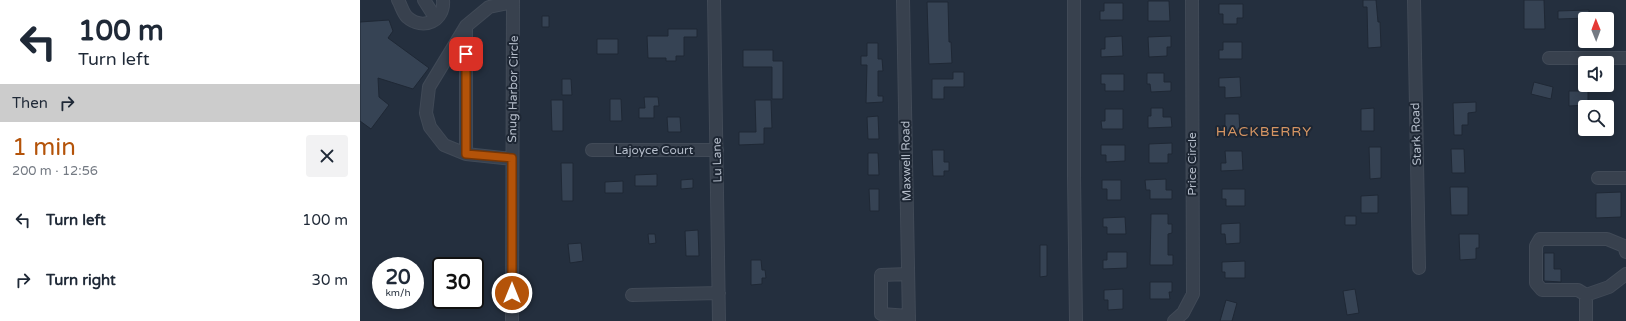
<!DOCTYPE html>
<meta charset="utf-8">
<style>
body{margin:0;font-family:"Varela Round",sans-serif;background:#f2f2f3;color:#1f2937;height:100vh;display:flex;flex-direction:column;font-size:15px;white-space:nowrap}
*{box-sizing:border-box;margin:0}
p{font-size:13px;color:#747a83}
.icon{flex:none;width:22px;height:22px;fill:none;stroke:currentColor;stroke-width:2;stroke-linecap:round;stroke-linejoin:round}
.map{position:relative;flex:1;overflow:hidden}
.details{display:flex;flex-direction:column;background:#fff;width:360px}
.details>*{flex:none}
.top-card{background:#fff;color:#1f2937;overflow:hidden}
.needle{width:26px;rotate:359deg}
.tools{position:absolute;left:1218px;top:12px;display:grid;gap:8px}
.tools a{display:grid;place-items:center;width:36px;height:36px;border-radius:4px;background:#fff;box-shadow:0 2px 10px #0003;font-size:20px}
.speed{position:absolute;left:12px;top:257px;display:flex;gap:8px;font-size:20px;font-weight:700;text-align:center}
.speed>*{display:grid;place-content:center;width:52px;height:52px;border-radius:50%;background:#fff;box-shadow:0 2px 10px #0003;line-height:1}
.speed small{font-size:10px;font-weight:400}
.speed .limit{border:2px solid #111;border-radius:6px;background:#fff;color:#111}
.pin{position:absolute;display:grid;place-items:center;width:34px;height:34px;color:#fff;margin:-17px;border-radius:8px;box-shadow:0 2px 6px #0006}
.me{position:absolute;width:44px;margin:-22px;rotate:0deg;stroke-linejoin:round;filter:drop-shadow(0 0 3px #0008)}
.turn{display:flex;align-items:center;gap:14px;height:84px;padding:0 12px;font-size:18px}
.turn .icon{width:52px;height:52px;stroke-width:2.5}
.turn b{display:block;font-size:28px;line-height:34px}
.then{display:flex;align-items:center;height:38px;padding:0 12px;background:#0003;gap:8px;font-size:15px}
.round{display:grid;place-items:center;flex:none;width:42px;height:42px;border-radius:4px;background:#f2f2f3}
.head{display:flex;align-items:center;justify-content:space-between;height:68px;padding:0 12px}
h1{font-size:24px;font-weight:600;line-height:30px;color:#b45309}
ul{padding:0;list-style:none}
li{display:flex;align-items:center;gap:12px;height:60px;padding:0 12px}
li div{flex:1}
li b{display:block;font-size:15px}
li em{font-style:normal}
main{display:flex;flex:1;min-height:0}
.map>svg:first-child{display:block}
.building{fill:#364354;stroke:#1f2835}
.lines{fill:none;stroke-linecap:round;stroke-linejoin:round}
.minor-casing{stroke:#414a57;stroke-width:14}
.minor{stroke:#38414e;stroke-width:12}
.route-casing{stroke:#753606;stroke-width:10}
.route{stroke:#b45309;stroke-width:7}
.labels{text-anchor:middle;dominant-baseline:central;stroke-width:4;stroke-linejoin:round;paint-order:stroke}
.street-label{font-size:12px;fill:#b4bcc9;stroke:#1d2633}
.quarter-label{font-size:14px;letter-spacing:1px;fill:#d59563;stroke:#1d2633}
</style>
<main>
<section class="details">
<div class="top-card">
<div class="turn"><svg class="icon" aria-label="left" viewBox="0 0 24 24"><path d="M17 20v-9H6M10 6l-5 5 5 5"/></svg><div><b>100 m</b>Turn left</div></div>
<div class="then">Then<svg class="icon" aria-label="right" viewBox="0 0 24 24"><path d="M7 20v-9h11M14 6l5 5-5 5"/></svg></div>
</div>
<div class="head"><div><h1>1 min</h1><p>200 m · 12:56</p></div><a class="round"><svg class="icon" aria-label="close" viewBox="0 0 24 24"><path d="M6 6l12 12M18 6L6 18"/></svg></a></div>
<ul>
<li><svg class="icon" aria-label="left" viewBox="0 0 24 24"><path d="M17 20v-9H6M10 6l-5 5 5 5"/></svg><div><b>Turn left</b></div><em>100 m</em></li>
<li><svg class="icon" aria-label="right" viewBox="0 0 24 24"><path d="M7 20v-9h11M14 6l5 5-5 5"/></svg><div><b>Turn right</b></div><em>30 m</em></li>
</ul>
</section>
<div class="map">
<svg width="1266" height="321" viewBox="0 0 1266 321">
<rect width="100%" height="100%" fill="#242f3e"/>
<path class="building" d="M1003 0H1016L1018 22H1020L1021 47 1008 48 1007 7H1003Z
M1164 0H1184L1185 29H1164Z
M788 1H809L810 21H788Z
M567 2H588L589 42H591L592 63 569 64Z
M744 3H763V20H740V11H744Z
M859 4H883V18H877V24H863V14H859Z
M1229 10V18L1198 19V11Z
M182 16H189V27H182Z
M29 20 33 31 28 38 69 68 53 89 18 78 19 97 29 105 11 129 0 121V22Z
M308 29H337V37H324V56H316V61H306V58H288L287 36H308Z
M762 36 763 56 741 57V49H745V37Z
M811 36V47H807V56L789 57 788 37Z
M237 39H258V54H237Z
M863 42H882V59H859V50H863Z
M507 43H518V59H522L523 71H518V96H523V102L506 103 507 65H501V56H507Z
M383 50H413V61H423V99H412V67H383Z
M593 72H604V87H584V99H572V79H593Z
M787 73H804V82H811V91L791 92 790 84H787Z
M741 74H764V91H745V84H741Z
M880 77 881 97 865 98V87H859V78Z
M202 79H211L212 95H202Z
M1174 82 1193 87 1191 99 1171 94Z
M1209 91H1228V105L1209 106Z
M284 97H298L299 106H294V118H279V108H285Z
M250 99H261L262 121H250Z
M191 100H203V131H192Z
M395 100H411L412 128H404V144L379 145V132H396Z
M1116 102V112L1108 113V125H1102V135H1094L1093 103Z
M791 108H803V117H811L812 127 788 128V116H791Z
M1014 108V131H1001V109Z
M745 109H763V129H742L741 121H745Z
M865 114H879L880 134H861V126H865Z
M518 116 519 139H508L507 117Z
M307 117H320L321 132H308Z
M812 143V154H808V163H789V144Z
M741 145H765V161L746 162V155H741Z
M1009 147H1021V178L1010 179Z
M1091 149H1104L1105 173H1092Z
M572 150H584V162H589V171H584V176H573Z
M865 151H882L883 170 861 171V163H866Z
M508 153H518L519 175H508Z
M201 163H213V201H202Z
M297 174V186H275V175Z
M333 179V188L321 189V180Z
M806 179V190H812V199H790V190H786L785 180Z
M742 180H761V200H747V189H742Z
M263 181V193H245V182Z
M1090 187H1108V215H1091Z
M509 189H519V211H510Z
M862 189H885V206H866V199H862Z
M1261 192V217L1236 218V193Z
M1018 195V213H1001V196Z
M791 214H808V224H812V233L808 234V255H813V265H790Z
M985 216H996V225H985Z
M765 217 766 234H747V227H743V218Z
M880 223V243L866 244 865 234H861V224Z
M338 230 339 256H326L325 231Z
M288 234H295L296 243 289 244Z
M1099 234H1119V248H1116V259L1100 260Z
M221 243 223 261 210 263 208 244Z
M680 245H687V276L680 277Z
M747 252H767V268L743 269V260H747Z
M1184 253H1194V269H1201V282L1184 281Z
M391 260H401L402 270H405L406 278H402V284L391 285Z
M885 261V278H865V272H862V262Z
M790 282H812V292H809L810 299H790Z
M763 289V309L748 310V300H744V290Z
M995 289 999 313 987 315 983 291Z
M866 300 877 303 872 321H860Z"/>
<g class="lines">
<g class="minor-casing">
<path id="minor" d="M38 0C41 5 43 13 47 17 63 31 85 21 83 0
M64 0 76 19
M354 0 359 321
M543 0 549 321
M714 0V177L716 321
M1054 0 1059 268
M106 27V154
M1189 58H1266
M232 150H357
M152 159 106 154 84 145 70 127 66 113 69 87 106 26 129 7 153 2
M1238 178H1266
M548 274 521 275V314L549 316
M272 295 359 293
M1226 295 1249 287 1266 274
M152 321 153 0
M814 321 823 313 833 294 832 0
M1226 321V295L1218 290H1182L1176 283V246L1180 239H1247L1264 246 1266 252"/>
</g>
<use href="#minor" class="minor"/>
</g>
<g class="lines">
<g class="route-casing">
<path id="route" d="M106 54V154L152 158V293"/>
</g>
<use href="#route" class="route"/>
</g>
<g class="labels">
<g class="street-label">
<text transform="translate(153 89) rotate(-89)">Snug Harbor Circle</text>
<text transform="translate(1056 134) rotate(-92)">Stark Road</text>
<text x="294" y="150">Lajoyce Court</text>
<text transform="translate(357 160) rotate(-91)">Lu Lane</text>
<text transform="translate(546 161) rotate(-91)">Maxwell Road</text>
<text transform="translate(832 164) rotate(-90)">Price Circle</text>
</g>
<g class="quarter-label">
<text x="904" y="131">HACKBERRY</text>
</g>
</g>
</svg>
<div class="tools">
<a><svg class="needle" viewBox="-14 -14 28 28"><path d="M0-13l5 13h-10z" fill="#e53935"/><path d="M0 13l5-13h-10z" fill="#747a83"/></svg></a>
<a><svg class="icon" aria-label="sound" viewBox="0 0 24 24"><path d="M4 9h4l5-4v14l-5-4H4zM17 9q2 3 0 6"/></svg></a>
<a><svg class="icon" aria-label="search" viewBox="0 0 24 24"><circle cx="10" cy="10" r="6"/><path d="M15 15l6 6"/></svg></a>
</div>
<div class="speed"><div>20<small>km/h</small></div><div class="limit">30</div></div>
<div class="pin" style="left:106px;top:54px;background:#d93025"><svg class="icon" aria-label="arrive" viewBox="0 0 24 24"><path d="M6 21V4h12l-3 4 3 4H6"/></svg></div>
<svg class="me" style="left:152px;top:293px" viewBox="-20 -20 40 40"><circle r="17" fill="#b45309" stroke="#fff" stroke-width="3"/><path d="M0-11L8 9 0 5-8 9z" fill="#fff"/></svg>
</div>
</main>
